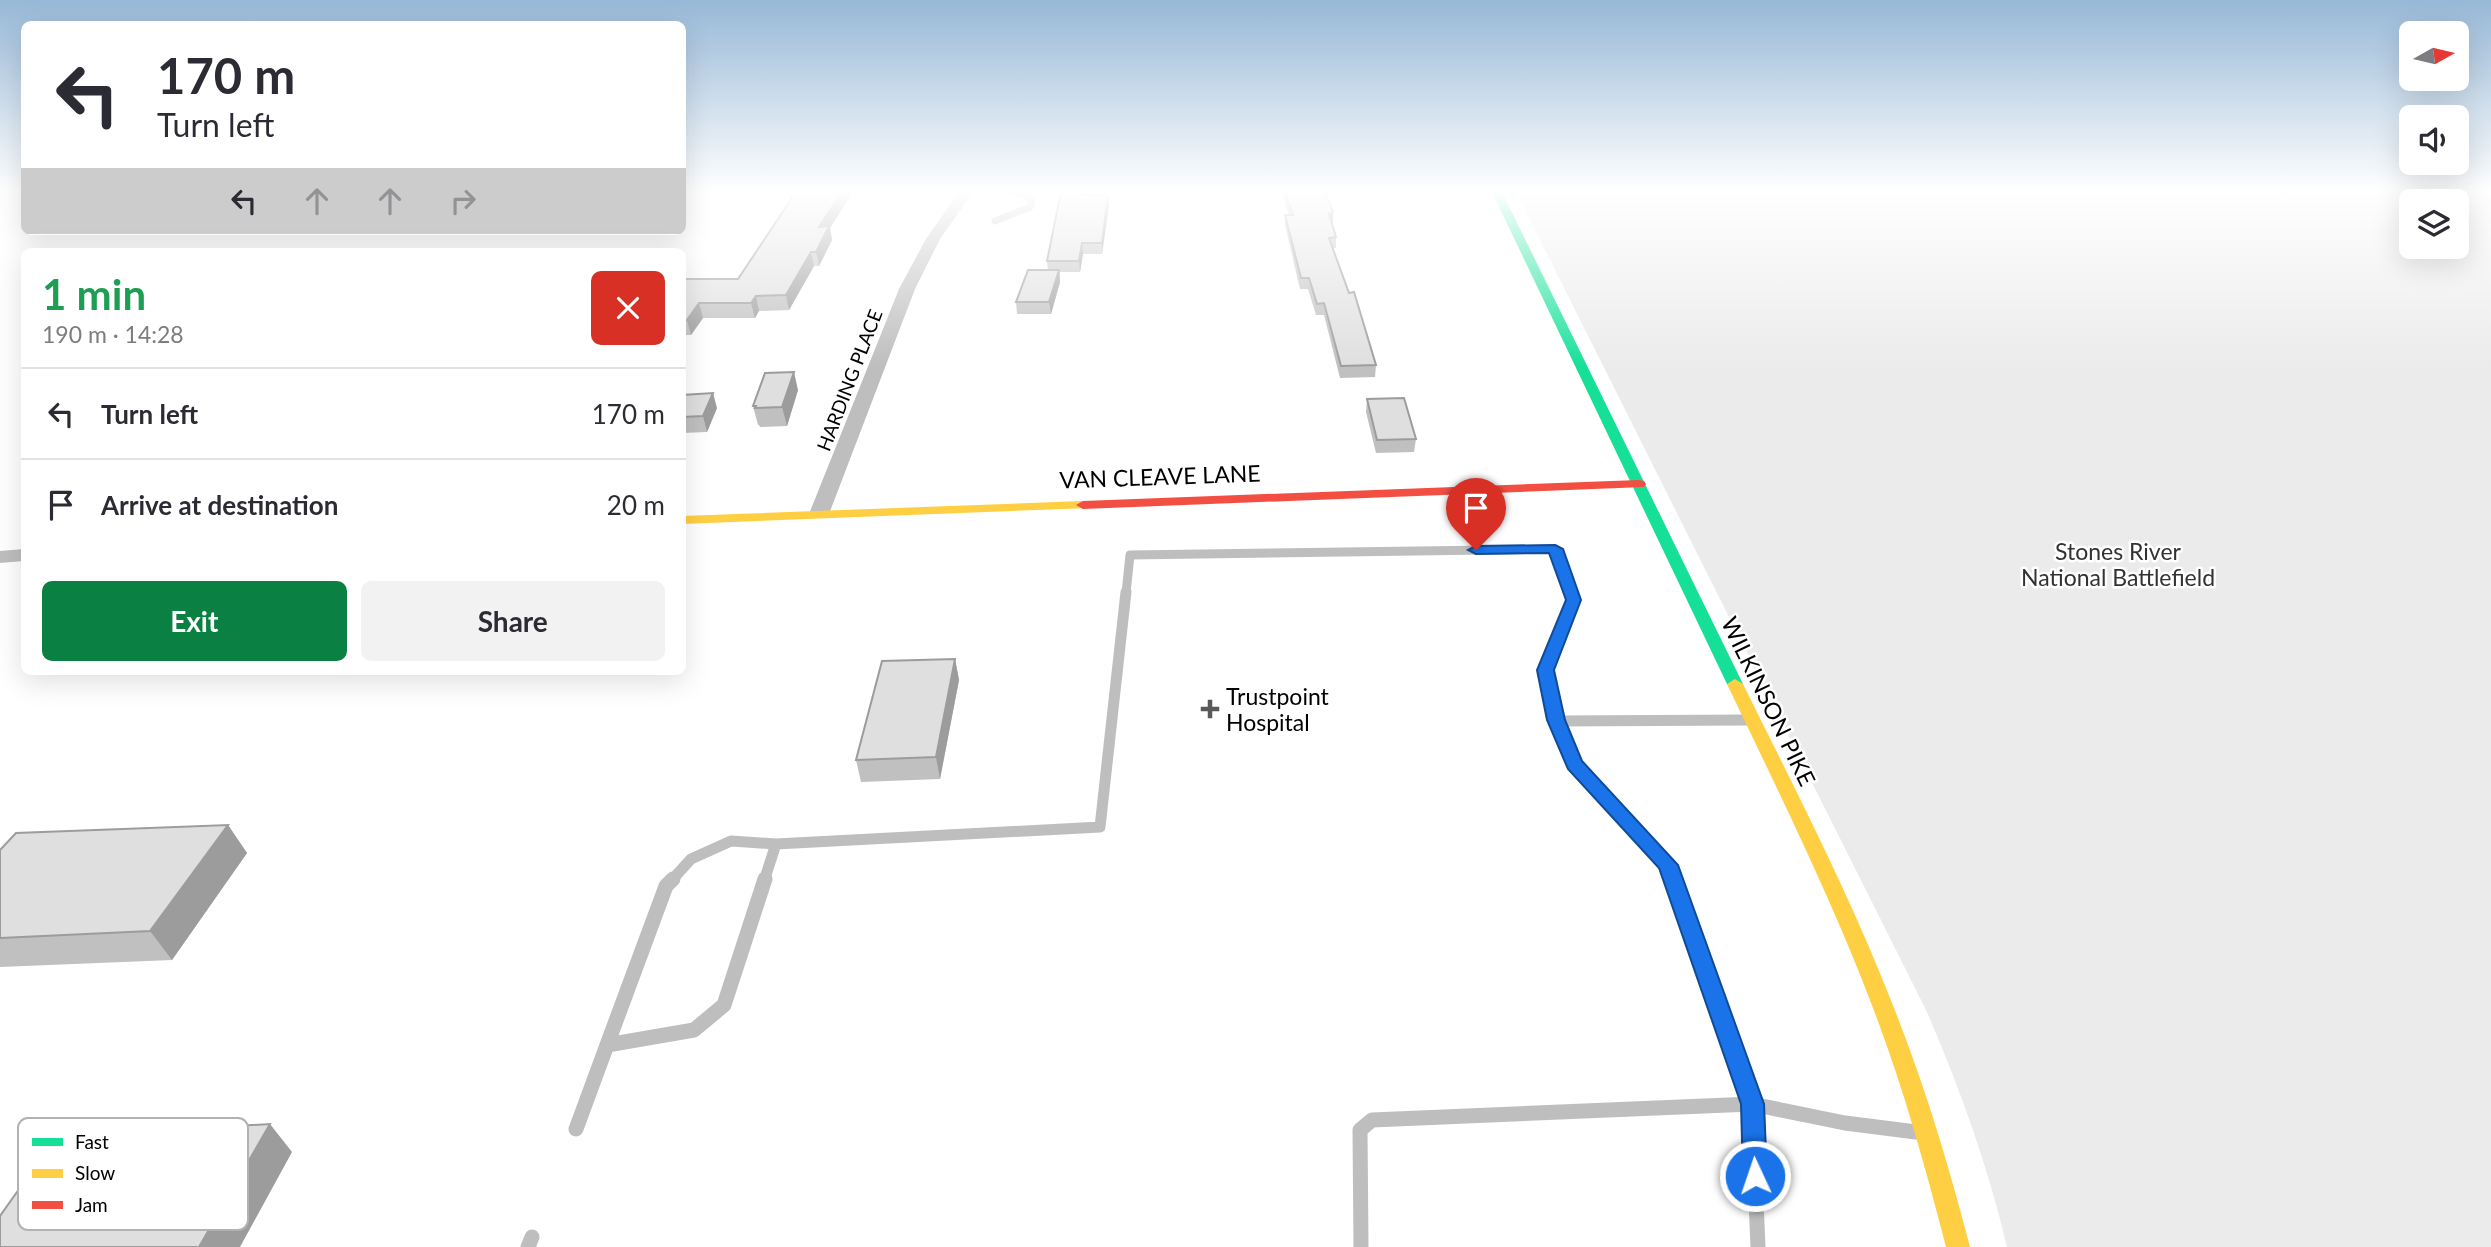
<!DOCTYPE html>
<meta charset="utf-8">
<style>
body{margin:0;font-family:Lato,sans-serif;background:#f2f2f3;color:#2b2b33;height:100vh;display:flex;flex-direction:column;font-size:26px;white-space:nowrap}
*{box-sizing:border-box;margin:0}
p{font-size:23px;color:#7c7c81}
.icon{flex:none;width:38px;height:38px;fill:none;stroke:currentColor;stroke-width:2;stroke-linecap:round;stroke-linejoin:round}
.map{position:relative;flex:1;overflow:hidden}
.drawer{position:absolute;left:21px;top:248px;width:665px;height:427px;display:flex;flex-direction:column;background:#fff;border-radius:10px;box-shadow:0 7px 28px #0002}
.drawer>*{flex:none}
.hud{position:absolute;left:21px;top:21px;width:665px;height:214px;border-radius:10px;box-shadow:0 7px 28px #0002;background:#fff;color:#2b2b33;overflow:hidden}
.needle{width:46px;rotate:82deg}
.tools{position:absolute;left:2399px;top:21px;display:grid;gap:14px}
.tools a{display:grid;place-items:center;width:70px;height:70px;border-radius:10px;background:#fff;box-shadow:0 7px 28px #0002;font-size:35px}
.pin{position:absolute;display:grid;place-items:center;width:60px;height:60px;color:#fff;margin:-72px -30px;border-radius:50% 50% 50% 0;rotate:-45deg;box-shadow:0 0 7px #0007}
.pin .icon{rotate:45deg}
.me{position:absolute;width:77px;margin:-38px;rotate:357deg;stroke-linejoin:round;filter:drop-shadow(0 0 5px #0008)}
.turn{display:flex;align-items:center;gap:24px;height:147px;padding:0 21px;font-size:32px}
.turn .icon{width:91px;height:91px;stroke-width:2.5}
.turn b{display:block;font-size:49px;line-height:60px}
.lanes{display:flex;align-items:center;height:66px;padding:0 21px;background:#0003;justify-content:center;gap:35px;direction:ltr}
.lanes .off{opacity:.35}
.round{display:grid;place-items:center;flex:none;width:74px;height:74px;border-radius:10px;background:#f2f2f3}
.head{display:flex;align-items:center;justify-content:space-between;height:119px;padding:0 21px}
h1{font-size:42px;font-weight:700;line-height:52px;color:#1e9e55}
.button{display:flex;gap:14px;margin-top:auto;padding:14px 21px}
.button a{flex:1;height:80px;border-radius:10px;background:#0b8043;color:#fff;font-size:28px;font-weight:700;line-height:80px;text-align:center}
.button a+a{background:#f2f2f3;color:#2b2b33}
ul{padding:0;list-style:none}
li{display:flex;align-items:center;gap:21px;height:91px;padding:0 21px;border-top:2px solid #e1e1e2}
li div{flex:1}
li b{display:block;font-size:26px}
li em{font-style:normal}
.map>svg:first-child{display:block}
.green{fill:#ebebeb;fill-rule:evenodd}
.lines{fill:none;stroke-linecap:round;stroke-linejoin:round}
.lane-far3{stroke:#bebebe;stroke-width:7}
.lane-far2{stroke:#bebebe;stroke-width:9}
.lane-far1{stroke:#bebebe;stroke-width:11}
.lane{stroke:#bebebe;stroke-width:15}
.street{fill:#bebebe;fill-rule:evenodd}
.fast{fill:#16e098;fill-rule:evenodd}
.slow{fill:#ffcf43;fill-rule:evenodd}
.jam{fill:#f24e42;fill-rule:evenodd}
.wall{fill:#c0c0c0}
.shaded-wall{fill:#9c9c9c}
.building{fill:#dfdfdf;stroke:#9c9c9c;stroke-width:2}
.route{fill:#1a73e8;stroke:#114b97;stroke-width:2}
.poi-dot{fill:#595959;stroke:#fff;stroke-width:2.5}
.labels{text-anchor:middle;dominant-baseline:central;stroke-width:5;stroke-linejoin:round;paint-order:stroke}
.far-street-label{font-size:19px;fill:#000;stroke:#fff}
.street-label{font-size:23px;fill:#000;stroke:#fff}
.park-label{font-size:23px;fill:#323232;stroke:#fff}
.poi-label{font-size:23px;fill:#000;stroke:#fff;text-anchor:start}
.key{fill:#fff;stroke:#b2b2b2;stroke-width:2}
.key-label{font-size:19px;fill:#000}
</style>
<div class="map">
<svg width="2491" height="1247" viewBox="0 0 2491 1247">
<rect width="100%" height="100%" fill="#fff"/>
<path class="green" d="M1516 192H2491V1247H2007C1988 1166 1960 1089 1927 1012ZM2412 201H2457V247H2412Z"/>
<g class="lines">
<path class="lane-far3" d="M995 221 1030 207 1032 200 1021 193 1013 192"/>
<path class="lane-far2" d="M1126 593 1130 555 1555 549 1571 593"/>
<path class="lane-far1" d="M1556 721 1546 670 1573 600 1570 592
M776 844 1100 827 1126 592
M671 881 691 859 731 841 776 844 764 881
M1673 881 1668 865 1574 764 1556 721 1750 720"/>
<path class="lane" d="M1673 879 1752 1104 1845 1123 1916 1132
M607 1045 666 886 673 879
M607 1045 694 1030 724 1005 765 879
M576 1129 607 1045
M528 1247 532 1237
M1361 1247 1360 1130 1372 1120 1752 1104 1758 1247"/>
<path class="street" d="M959 192H973L940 239 915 289 829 514 826 518H812L809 514 899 289 926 239Z
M24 549V561L0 563V551Z"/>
<path class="fast" d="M1492 192H1502L1743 684 1741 688 1735 689 1727 684Z"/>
<path class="slow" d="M1083 501 1088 502 1090 505 1088 508 682 524V516Z
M1735 679 1743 684C1796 791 1851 897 1894 1008 1925 1086 1949 1166 1970 1247H1946C1925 1166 1903 1086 1873 1008 1831 897 1778 791 1727 684Z"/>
<path class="jam" d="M1639 480 1644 481 1646 484 1644 487 1083 509 1076 505 1083 501Z"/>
</g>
<path class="wall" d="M796 192H853L830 228 832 240 819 266H814L789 310 759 311 755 318H703L691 335H682V279H738Z
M1061 192H1084V195L1109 205 1102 254H1083L1080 272H1060V282L1051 314H1017L1016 302 1048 270 1047 261Z
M1281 192H1325L1333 223H1332L1336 237V248H1333L1376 365 1375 377 1340 378 1324 315H1316L1308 289H1300L1285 225V215H1289Z
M798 390 787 426 760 427 759 425H758L753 406Z
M682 395 717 408 707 432 682 433Z
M1367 399 1416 439 1414 452 1376 453 1366 412Z
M955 659 959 680 940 779 861 782 856 760Z
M228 825 247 853 172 960 0 967V850Z"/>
<path class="shaded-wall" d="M842 192H853L830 228 832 240 819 266 816 252 819 227Z
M1108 195 1109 205 1102 254V243Z
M1333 212V223L1328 225 1329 214Z
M1082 243 1083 254 1080 272 1079 261Z
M811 252 814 266 789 310 786 295Z
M1059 270 1060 282 1051 314 1049 302Z
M756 296 759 311 755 318 751 303Z
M699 303 703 318 691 335 687 320Z
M794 372 798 390 787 426 782 407Z
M713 393 717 408 707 432 703 416Z
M955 659 959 680 940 779 936 757Z
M228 825 247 853 172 960 150 931Z
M270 1124 292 1152 240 1247H199Z"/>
<path class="building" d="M796 192H842L819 227 829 226 816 252H811L786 295 756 296 751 303H699L687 320H682V279H738Z
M1061 192H1083L1082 195H1108L1102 243H1082L1079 261H1047Z
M1285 192H1325L1333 212 1329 214 1336 237 1329 238 1349 293 1354 292 1376 365 1341 366 1324 303 1317 304 1309 278H1301L1285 215H1293Z
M1028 270H1059L1049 302H1016Z
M794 372 782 407 755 408 756 406H753L765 373Z
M713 393 703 416 682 417V395Z
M1404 398 1416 439 1377 440 1367 399Z
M955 659 936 757 856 760 882 661Z
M228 825 150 931 0 938V850L16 833Z
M270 1124 199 1247H0V1216L56 1137Z"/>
<linearGradient id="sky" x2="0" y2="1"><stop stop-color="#97b8d7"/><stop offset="0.52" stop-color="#fff"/><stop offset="1" stop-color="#fff" stop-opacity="0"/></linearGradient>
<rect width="2491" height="367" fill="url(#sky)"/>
<path class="route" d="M1555 545 1563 549 1581 600 1554 670 1565 720 1582 761 1678 865 1764 1104 1767 1176 1764 1184 1755 1187 1747 1184 1743 1176 1741 1104 1659 868 1568 769 1547 720 1537 670 1566 600 1549 553 1476 554 1468 550 1476 546Z"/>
<path class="poi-dot" d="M1206.5 698.5h7v7h7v7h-7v7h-7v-7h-7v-7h7z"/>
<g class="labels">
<g class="far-street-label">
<text transform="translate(849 380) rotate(-69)">HARDING PLACE</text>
</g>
<g class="street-label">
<text transform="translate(1160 476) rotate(-2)">VAN CLEAVE LANE</text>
<text transform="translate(1769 701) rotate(64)">WILKINSON PIKE</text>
</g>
<g class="park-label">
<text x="2118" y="551">Stones River<tspan x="2118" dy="26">National Battlefield</tspan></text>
</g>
<g class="poi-label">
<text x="1226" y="696">Trustpoint<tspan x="1226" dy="26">Hospital</tspan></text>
</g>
</g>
<rect x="18" y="1118" width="230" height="112" rx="10" class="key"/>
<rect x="32" y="1138" width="31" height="8" fill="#16e098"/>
<rect x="32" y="1169" width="31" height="9" fill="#ffcf43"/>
<rect x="32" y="1201" width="31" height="8" fill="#f24e42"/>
<g class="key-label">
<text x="75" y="1149">Fast</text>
<text x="75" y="1180">Slow</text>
<text x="75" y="1212">Jam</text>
</g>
</svg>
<div class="tools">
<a><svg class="needle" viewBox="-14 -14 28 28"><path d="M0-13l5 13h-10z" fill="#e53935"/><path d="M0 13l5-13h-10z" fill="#7c7c81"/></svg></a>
<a><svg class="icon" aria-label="sound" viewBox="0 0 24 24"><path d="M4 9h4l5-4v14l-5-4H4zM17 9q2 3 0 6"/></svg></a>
<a><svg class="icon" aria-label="layers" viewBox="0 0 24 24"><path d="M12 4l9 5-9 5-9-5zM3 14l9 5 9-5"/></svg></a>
</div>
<div class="pin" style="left:1476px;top:550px;background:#d93025"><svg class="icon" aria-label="arrive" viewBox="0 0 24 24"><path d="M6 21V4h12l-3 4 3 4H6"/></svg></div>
<svg class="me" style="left:1755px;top:1176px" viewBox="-20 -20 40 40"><circle r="17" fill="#1a73e8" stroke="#fff" stroke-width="3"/><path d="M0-11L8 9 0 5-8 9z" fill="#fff"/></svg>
<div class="hud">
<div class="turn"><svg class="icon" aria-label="left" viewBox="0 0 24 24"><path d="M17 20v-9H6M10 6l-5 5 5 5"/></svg><div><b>170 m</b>Turn left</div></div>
<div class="lanes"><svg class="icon" aria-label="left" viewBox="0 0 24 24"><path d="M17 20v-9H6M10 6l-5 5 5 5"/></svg><svg class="icon off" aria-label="ahead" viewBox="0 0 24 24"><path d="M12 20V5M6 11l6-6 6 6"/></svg><svg class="icon off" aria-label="ahead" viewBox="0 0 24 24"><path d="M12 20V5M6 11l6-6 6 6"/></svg><svg class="icon off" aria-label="right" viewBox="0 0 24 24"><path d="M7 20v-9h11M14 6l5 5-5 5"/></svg></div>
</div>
<section class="drawer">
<div class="head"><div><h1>1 min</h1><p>190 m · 14:28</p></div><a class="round" style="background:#d93025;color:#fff"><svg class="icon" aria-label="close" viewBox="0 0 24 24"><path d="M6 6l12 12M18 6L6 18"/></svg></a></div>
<ul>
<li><svg class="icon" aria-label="left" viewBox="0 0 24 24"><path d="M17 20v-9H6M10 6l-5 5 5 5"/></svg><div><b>Turn left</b></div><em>170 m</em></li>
<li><svg class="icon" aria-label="arrive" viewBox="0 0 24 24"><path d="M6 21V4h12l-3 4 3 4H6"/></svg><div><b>Arrive at destination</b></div><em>20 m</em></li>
</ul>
<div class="button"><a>Exit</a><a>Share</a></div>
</section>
</div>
